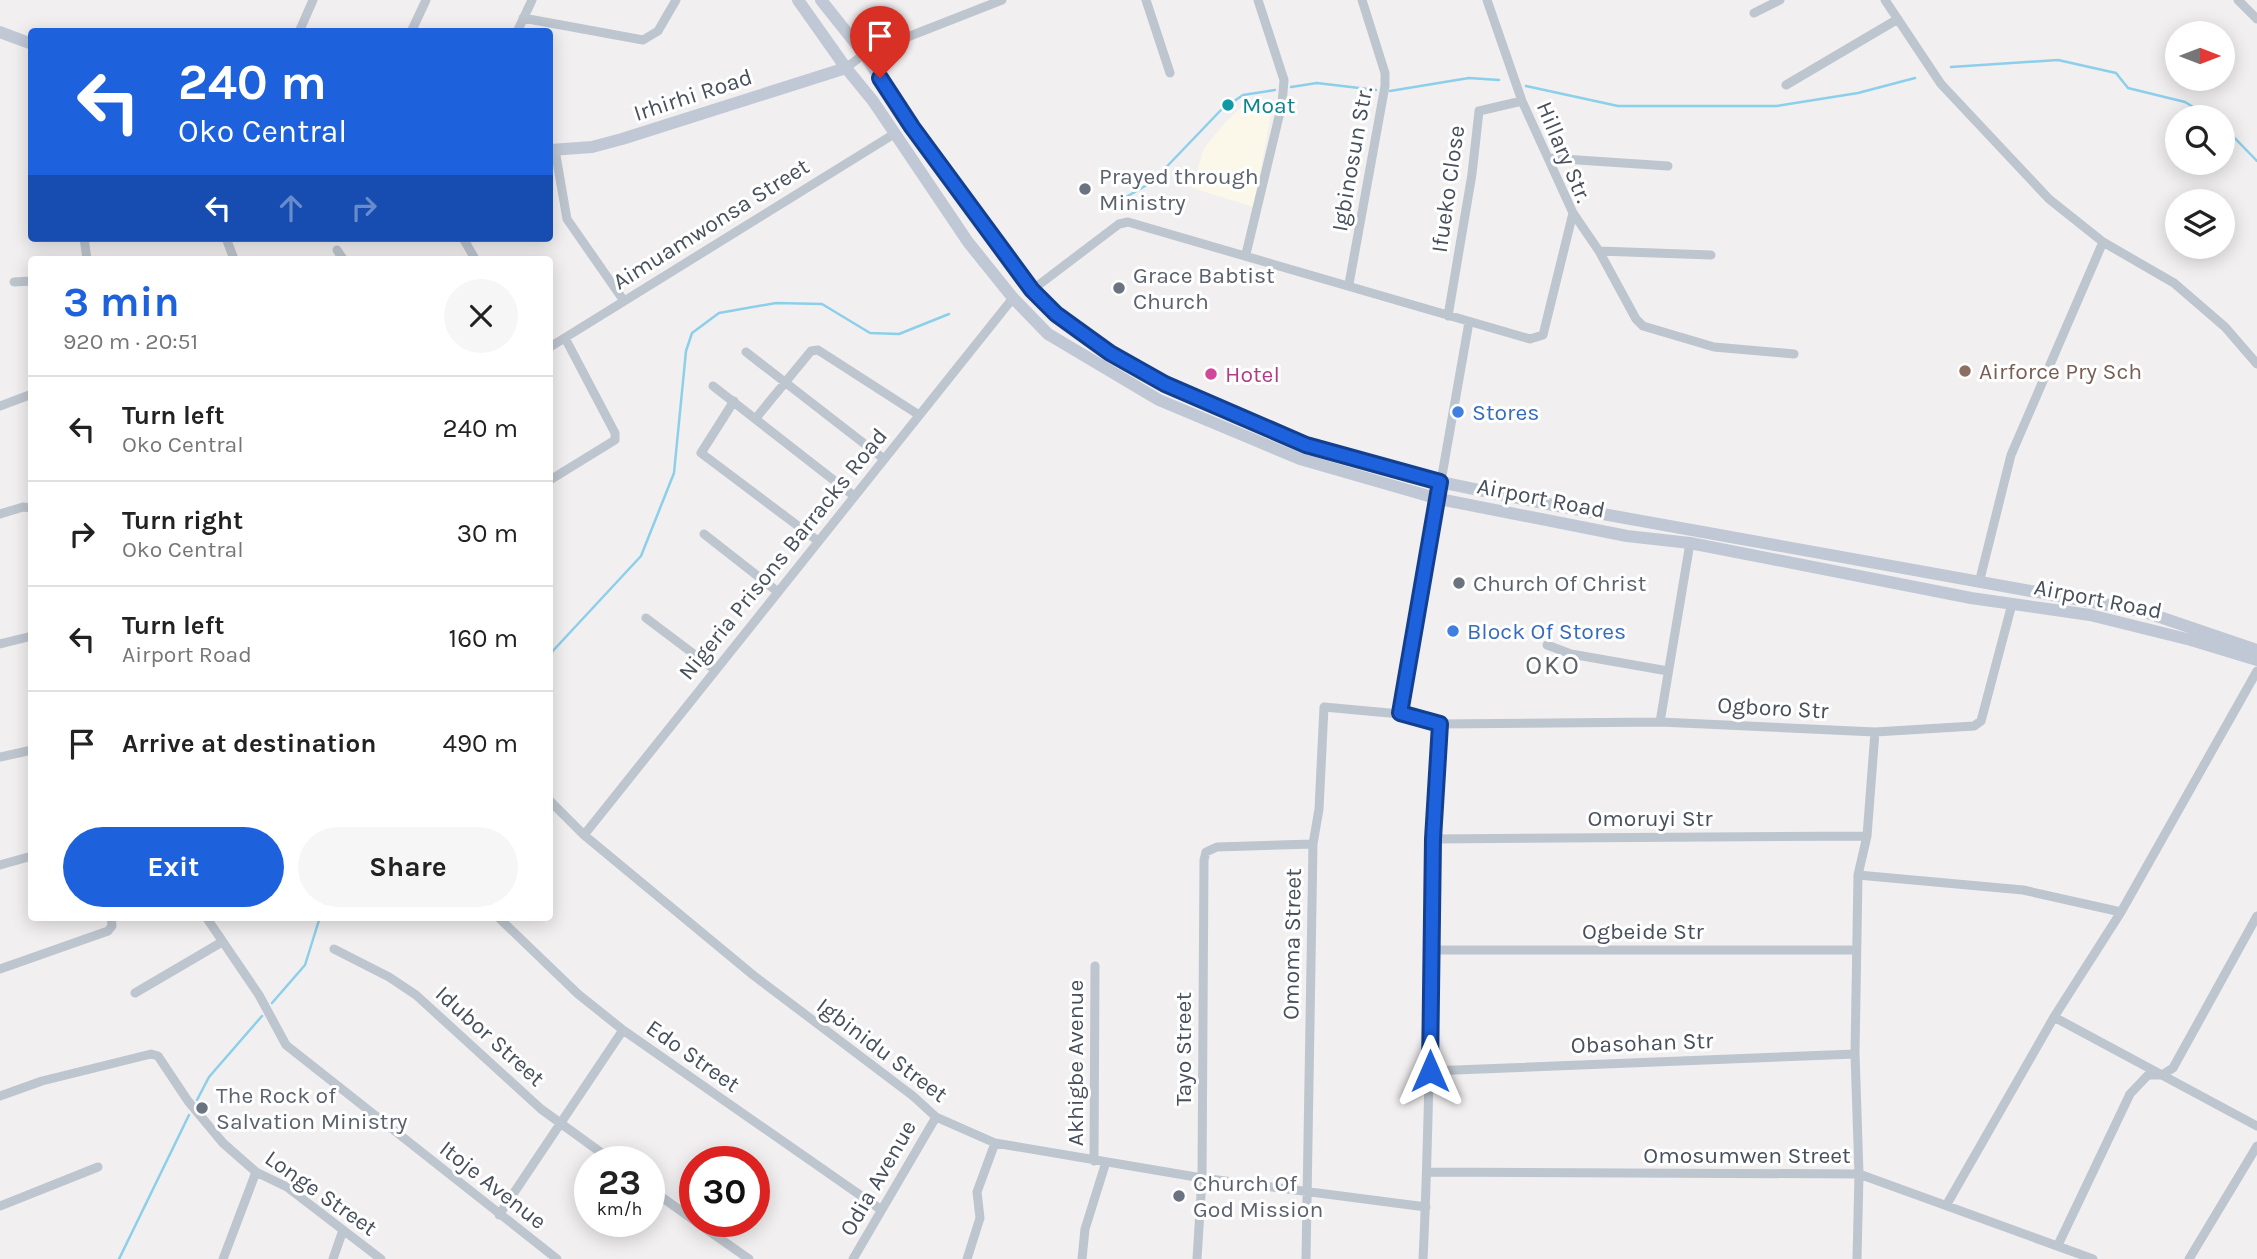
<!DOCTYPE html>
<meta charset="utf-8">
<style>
body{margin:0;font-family:Karla,sans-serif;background:#f6f6f6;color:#222;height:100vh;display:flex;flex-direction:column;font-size:26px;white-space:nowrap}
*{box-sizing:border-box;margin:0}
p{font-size:23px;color:#767676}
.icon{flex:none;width:38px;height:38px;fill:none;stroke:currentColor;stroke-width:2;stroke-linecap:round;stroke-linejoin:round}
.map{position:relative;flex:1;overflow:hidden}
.drawer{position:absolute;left:28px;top:256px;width:525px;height:665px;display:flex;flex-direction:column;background:#fff;border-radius:7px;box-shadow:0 4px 18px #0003}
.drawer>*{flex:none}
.banner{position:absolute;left:28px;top:28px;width:525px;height:214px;border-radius:7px;box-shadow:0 4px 18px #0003;background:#1d61dd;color:#fff;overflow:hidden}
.needle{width:46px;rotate:90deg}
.buttons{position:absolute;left:2165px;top:21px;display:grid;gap:14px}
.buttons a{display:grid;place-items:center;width:70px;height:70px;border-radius:50%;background:#fff;box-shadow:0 4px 18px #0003;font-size:35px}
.speed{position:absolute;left:574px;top:1146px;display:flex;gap:14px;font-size:35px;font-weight:700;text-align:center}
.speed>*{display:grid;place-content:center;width:91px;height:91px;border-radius:50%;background:#fff;box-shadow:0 4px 18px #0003;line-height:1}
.speed small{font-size:18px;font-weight:400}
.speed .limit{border:10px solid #d22;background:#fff;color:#111}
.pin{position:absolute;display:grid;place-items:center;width:60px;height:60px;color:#fff;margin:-72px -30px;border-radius:50% 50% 50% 0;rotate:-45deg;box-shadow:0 0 7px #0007}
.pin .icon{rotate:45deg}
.me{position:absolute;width:77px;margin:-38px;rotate:0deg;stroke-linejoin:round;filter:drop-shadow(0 0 5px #0008)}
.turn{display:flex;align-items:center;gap:24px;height:147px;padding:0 35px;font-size:32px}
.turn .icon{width:91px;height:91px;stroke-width:2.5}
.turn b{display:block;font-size:49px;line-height:60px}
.lanes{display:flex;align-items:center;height:66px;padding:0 35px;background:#0003;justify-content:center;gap:35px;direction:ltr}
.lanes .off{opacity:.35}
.round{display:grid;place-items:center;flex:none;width:74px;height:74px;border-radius:37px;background:#f6f6f6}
.summary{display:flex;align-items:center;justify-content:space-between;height:119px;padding:0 35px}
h1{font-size:42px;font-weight:700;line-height:52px;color:#1d61dd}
.primary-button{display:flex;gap:14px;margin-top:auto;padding:14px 35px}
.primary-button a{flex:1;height:80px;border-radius:42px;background:#1d61dd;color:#fff;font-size:28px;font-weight:700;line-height:80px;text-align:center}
.primary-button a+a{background:#f6f6f6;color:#222}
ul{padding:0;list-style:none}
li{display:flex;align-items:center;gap:21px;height:105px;padding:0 35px;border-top:2px solid #e0e0e0}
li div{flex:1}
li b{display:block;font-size:26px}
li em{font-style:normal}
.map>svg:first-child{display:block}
.commercial{fill:#fcf8e9}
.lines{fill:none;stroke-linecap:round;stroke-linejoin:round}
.stream{stroke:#8ccfea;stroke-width:2.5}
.street{stroke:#bdc5ce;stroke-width:9}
.secondary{stroke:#c0c8d5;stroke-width:12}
.route-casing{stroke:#133f90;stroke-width:18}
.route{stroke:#1d61dd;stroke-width:12}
.culture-dot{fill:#0f9aa8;stroke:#fff;stroke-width:2.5}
.worship-dot{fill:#6b7280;stroke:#fff;stroke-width:2.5}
.education-dot{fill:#8d6e63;stroke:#fff;stroke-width:2.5}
.hotel-dot{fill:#d1479c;stroke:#fff;stroke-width:2.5}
.shop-dot{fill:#3f7fe0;stroke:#fff;stroke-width:2.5}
.labels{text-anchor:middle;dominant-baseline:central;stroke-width:6;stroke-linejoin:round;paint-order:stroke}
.street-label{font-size:23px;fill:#47505c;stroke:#fff}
.culture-label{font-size:23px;fill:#0d838f;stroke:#fff;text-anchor:start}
.worship-label{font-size:23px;fill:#5b616d;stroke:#fff;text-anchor:start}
.education-label{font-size:23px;fill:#785e54;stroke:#fff;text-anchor:start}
.hotel-label{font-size:23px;fill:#b23c85;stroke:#fff;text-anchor:start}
.shop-label{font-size:23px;fill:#366cbe;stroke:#fff;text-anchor:start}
.quarter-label{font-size:26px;letter-spacing:2px;fill:#5c5f64;stroke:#fff}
</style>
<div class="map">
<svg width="2257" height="1259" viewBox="0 0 2257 1259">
<rect width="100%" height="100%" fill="#f1efef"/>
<path class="commercial" d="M1273 102 1254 207 1192 188 1204 148 1224 124 1243 106Z"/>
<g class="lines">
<path class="stream" d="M1951 67 2058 60 2116 73 2128 88 2185 102 2210 117
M1526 86 1618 106H1777L1858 93 1915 78
M1291 87 1317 83 1376 90
M1390 91 1469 78 1499 80
M2222 125 2257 161
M1100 204 1126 197 1152 182 1221 110 1243 95 1275 90
M550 654 641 556 674 473 686 351 692 333 719 313 776 303 822 304 870 333 899 334 949 314
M272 1003 305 965 320 917
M197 1100 209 1077 262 1016
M119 1259 189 1115"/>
<path class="street" d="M1146 0 1170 73
M1885 0 1941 84 2049 199 2103 242 2174 283 2225 327 2257 364
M2238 0 2257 19
M1754 13 1780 0
M523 18 643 40 658 31 676 0
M299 32 313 0
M411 32 426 0
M517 32 532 0
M846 68 864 54 1002 0
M1786 85 1898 19
M555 150 567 219 624 301
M1548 158 1668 166
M1573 213 1599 251 1636 319 1643 326 1714 347 1794 354
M84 238 87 259
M226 238 234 259
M463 238 475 259
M337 250 343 259
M1599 251 1711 255
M1246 254 1282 104 1284 80 1258 0
M14 282 32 281
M1349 284 1385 86V73L1362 0
M1032 290 1119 224 1128 222 1530 339 1543 335 1573 213 1522 101 1487 0
M1448 316 1472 174 1479 111 1522 101
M550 347 894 134
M746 352 884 459
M713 386 854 496
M734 401 701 453 818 541
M0 406 32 394
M756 418 811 351 818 350 919 415
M550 480 615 440V433L565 338
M0 514 23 507 32 508
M704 534 778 592
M1979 583 2011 455 2103 242
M646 618 715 670
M0 644 32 636
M1547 645 1571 654 1668 671
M1400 714 1469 322
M1660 722 1690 543
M0 757 32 750
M550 801 584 835 753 975 913 1096 936 1117 995 1143 1202 1178 1426 1207
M584 835 1013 298
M1433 839 1867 836
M0 865 32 856
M1858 875 2023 890 2121 912
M206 917 259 995 286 1045 557 1259
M498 917 578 994 623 1030 880 1209
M334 949 389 977 416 995 541 1109 614 1162
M1430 950H1856
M0 969 108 931 112 926 111 917
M135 993 222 942
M2054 1017 2257 1126
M1430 1071 1855 1054
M0 1096 42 1081 151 1054 158 1056 188 1101 223 1143 256 1172 287 1187 381 1259
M1094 1161 1095 966
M1428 1172 1859 1174 2093 1259
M649 1188 695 1221
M1947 1204 2054 1017 2121 912 2257 671
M0 1206 98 1167
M499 1215 623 1030
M696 1222 749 1259
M2058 1245 2130 1094 2148 1075H2162L2173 1068 2257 916
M223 1259 256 1172
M333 1259 343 1230
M853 1259 936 1117
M967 1259 980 1218 977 1192 995 1143
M1082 1259 1085 1229 1106 1162
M1197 1259 1202 1178 1204 860 1206 852 1217 847 1313 844
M1306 1259 1313 844 1319 809 1324 707 1400 714 1440 724 1660 722 1875 732 1974 726 1981 721 2012 604
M1423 1259C1432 1081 1429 903 1440 724
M1857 1259 1859 1174 1855 1054 1858 875 1867 836 1875 732
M2189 1259 2257 1146"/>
<path class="secondary" d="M798 0 846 68 873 101 968 242 1013 298 1048 334 1159 400 1300 459 1439 499 1627 536 1690 543 1971 598 2090 615 2191 640 2257 660
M821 0 864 54 912 127 1032 290 1056 314 1110 353 1165 384 1306 445 1440 482 1553 505 2142 611 2257 650
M0 32 32 44
M550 150 592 147 622 139 846 68"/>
</g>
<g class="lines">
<g class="route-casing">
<path id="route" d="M880 78 912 127 1032 290 1056 314 1110 353 1165 384 1306 445 1440 482 1400 713 1440 724 1433 839 1430 1071"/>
</g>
<use href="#route" class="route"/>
</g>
<circle class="culture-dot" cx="1228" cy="105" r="7"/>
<g class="worship-dot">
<circle cx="1085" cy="189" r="7"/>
<circle cx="1119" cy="288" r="7"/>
<circle cx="1459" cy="583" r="7"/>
<circle cx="202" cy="1108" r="7"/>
<circle cx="1179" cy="1196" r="7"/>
</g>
<circle class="education-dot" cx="1965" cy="371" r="7"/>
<circle class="hotel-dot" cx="1211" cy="374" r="7"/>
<g class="shop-dot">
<circle cx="1458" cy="412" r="7"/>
<circle cx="1453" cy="631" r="7"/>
</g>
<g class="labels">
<g class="street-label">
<text transform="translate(693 95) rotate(-18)">Irhirhi Road</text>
<text transform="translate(1564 152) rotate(67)">Hillary Str.</text>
<text transform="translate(1352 159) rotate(-80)">Igbinosun Str.</text>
<text transform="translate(1448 189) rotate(-82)">Ifueko Close</text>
<text transform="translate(711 224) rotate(-32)">Aimuamwonsa Street</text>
<text transform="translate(1541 498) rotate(11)">Airport Road</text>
<text transform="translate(783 554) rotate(-51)">Nigeria Prisons Barracks Road</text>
<text transform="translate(2098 599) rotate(11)">Airport Road</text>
<text transform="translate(1773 708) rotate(3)">Ogboro Str</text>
<text x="1650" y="818">Omoruyi Str</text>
<text x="1643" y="931">Ogbeide Str</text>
<text transform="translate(1292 944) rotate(-89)">Omoma Street</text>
<text transform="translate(490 1036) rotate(42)">Idubor Street</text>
<text transform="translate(1642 1043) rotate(-2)">Obasohan Str</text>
<text transform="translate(1183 1049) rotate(-90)">Tayo Street</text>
<text transform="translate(882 1050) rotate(37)">Igbinidu Street</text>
<text transform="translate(693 1056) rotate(35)">Edo Street</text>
<text transform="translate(1075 1063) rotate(-90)">Akhigbe Avenue</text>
<text x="1747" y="1155">Omosumwen Street</text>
<text transform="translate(878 1178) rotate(-60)">Odia Avenue</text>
<text transform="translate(493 1185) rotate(38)">Itoje Avenue</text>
<text transform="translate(321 1193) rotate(35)">Longe Street</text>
</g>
<g class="culture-label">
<text x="1242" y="105">Moat</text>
</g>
<g class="worship-label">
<text x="1099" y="176">Prayed through<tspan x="1099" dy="26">Ministry</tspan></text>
<text x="1133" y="275">Grace Babtist<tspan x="1133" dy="26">Church</tspan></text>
<text x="1473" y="583">Church Of Christ</text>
<text x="216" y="1095">The Rock of<tspan x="216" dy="26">Salvation Ministry</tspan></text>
<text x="1193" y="1183">Church Of<tspan x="1193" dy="26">God Mission</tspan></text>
</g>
<g class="education-label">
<text x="1979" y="371">Airforce Pry Sch</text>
</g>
<g class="hotel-label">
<text x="1225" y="374">Hotel</text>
</g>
<g class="shop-label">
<text x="1472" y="412">Stores</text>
<text x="1467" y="631">Block Of Stores</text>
</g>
<g class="quarter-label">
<text x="1553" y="665">OKO</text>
</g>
</g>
</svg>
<div class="buttons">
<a><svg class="needle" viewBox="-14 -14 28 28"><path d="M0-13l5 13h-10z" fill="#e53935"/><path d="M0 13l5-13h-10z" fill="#767676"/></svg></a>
<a><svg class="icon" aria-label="search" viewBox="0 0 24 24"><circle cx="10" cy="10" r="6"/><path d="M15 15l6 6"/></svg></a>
<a><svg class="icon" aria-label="layers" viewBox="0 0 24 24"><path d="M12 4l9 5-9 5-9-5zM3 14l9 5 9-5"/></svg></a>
</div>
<div class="speed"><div>23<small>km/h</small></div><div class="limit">30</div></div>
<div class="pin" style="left:880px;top:78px;background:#d93025"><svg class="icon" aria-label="arrive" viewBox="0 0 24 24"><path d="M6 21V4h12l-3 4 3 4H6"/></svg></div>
<svg class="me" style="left:1430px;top:1071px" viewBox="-20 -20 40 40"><path d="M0-17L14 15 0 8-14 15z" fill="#1d61dd" stroke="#fff" stroke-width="4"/></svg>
<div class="banner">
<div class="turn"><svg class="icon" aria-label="left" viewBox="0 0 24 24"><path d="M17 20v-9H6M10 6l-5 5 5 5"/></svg><div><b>240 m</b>Oko Central</div></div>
<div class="lanes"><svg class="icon" aria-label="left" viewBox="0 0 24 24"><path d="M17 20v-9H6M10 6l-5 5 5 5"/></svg><svg class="icon off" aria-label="ahead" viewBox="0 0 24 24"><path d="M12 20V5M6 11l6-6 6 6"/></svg><svg class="icon off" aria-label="right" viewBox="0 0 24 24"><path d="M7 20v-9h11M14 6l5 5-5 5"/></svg></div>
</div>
<section class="drawer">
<div class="summary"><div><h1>3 min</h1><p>920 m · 20:51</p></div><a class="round"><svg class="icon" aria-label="close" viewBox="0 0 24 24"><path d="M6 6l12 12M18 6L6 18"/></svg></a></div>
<ul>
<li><svg class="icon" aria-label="left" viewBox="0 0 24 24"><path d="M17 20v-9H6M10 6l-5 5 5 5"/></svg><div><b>Turn left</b><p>Oko Central</p></div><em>240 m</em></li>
<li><svg class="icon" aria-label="right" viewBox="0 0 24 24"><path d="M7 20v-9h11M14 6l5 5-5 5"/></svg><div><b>Turn right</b><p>Oko Central</p></div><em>30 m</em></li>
<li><svg class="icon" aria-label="left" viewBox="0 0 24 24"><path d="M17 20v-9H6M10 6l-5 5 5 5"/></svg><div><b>Turn left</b><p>Airport Road</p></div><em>160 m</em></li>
<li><svg class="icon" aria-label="arrive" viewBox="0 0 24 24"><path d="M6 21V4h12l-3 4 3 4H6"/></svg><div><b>Arrive at destination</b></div><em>490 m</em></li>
</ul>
<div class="primary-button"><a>Exit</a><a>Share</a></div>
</section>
</div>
